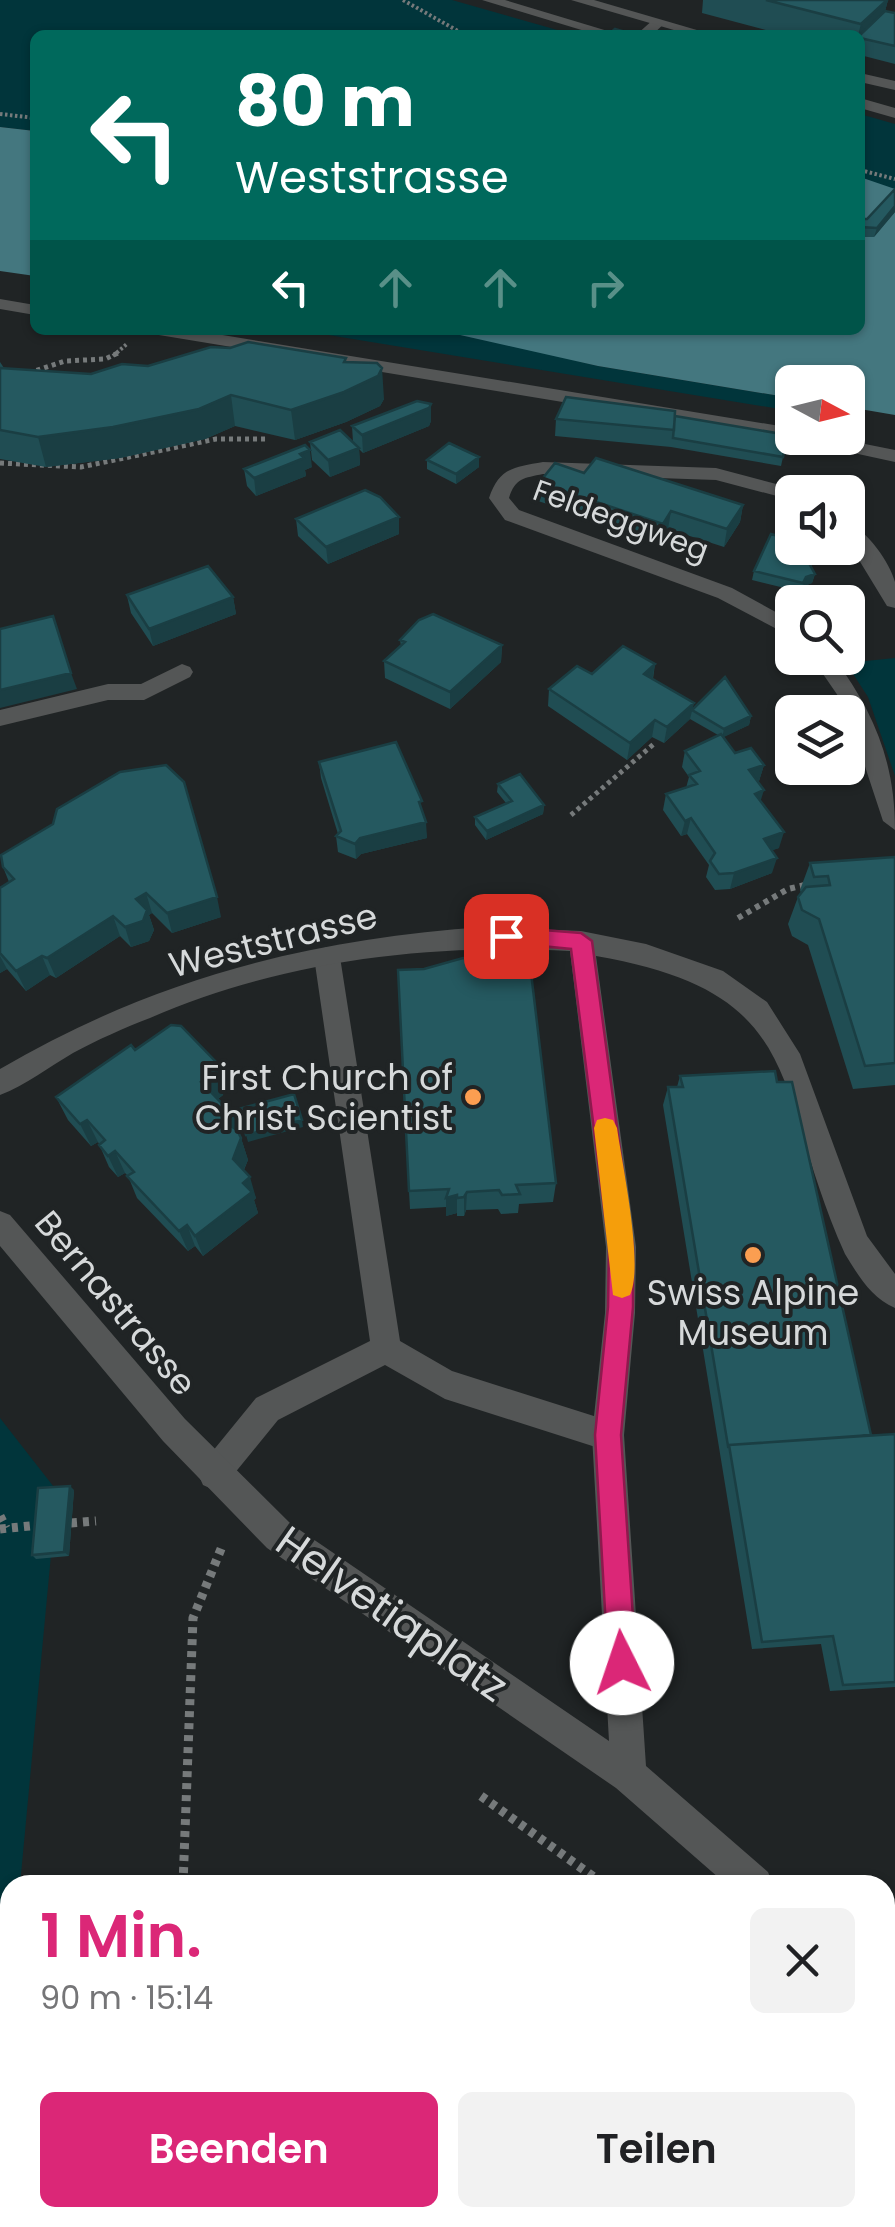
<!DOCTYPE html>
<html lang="de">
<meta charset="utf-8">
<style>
body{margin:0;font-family:Poppins,sans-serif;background:#f2f2f2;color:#202124;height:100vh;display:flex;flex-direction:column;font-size:38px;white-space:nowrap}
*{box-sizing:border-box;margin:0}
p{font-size:32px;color:#757577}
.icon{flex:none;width:55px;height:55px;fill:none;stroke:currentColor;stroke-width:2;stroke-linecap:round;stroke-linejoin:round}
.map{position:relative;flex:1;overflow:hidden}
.sheet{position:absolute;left:0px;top:1875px;width:895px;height:352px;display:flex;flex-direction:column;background:#fff;border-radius:30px 30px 0 0;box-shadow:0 2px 8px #0004}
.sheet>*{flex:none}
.top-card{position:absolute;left:30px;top:30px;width:835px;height:305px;border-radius:15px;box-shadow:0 2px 8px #0004;background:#00695c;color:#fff;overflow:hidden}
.needle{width:65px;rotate:97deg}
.buttons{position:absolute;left:775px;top:365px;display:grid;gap:20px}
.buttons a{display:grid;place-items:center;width:90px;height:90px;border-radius:15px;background:#fff;box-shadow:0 2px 8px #0004;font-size:50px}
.pin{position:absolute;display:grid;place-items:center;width:85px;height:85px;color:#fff;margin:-42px;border-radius:20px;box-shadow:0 5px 15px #0006}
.me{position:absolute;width:110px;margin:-55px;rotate:356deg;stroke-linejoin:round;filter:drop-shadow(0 0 8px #0008)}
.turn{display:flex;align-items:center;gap:35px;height:210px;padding:0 40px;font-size:45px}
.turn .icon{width:130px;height:130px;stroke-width:2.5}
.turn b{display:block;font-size:70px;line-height:85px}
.lanes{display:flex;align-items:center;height:95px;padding:0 40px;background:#0003;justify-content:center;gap:50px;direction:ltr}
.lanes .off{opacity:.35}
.round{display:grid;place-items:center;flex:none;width:105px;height:105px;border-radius:15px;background:#f2f2f2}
.overview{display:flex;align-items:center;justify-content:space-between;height:170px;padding:0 40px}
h1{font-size:60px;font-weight:600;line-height:75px;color:#db2777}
.button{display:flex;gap:20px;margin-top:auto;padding:20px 40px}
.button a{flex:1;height:115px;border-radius:15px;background:#db2777;color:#fff;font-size:40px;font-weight:600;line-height:115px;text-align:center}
.button a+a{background:#f2f2f2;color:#202124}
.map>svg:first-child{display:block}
.green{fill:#01353b}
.water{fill:#44777f}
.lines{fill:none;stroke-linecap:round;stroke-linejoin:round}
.path-far3{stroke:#767a7b;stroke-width:4;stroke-dasharray:2.5 2.5;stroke-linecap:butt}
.path-far2{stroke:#767a7b;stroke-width:5;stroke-dasharray:4 4;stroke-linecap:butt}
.path-far1{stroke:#767a7b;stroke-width:6;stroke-dasharray:5 5;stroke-linecap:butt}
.path{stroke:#767a7b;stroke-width:9;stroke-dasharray:6 6;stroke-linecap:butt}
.service{fill:#545656;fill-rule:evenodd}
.minor{fill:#545656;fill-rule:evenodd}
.tertiary{fill:#545656;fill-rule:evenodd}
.tram{stroke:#bcbfc0;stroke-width:4}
.wall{fill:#204d53}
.shaded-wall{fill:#1a3e43}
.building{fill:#255960;stroke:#1a3e43;stroke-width:2.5}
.route{fill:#db2777;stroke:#8e194d;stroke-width:2.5}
.slow{fill:#f59e0b}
.poi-dot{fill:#fb9e51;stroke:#202425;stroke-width:4}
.labels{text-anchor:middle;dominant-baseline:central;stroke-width:8;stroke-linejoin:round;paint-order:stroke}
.far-street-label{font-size:30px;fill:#d6d9da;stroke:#202425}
.street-label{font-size:35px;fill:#d6d9da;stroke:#202425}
.poi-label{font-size:35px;fill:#d6d9da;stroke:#202425;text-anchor:end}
.near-street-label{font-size:42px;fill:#d6d9da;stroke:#202425}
</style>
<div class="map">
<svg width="895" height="2227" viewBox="0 0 895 2227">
<rect width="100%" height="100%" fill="#202425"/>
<path class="green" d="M0 0H452L575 35H35V131L0 127Z
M860 114 895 124V214L860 237Z
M298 330H438L469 334 598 366 792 398V411Z
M895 658V776L868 697 846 663Z
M0 1418 57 1491 20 1885H10V1919L0 1920Z"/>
<path class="water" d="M0 127 35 131V276L0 271Z
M860 177 895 189V415L848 407V382H792V398L598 366 438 330H860Z"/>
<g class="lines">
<path class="path-far3" d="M403 0 465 35
M0 114 35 118
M860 170 895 179
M113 356 128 343"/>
<path class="path-far2" d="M29 373 65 361 105 359 118 353
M0 463 81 467 216 439H267
M571 815 655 743"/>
<path class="path-far1" d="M738 918 788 889 809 884"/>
<path class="path" d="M0 1516 6 1528
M71 1523 96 1521
M0 1529 39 1525
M481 1796 605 1885
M183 1885 193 1618 223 1544
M0 2014 10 2013
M169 2227 170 2218
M809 2227 812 2218"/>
<path class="service" d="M482 0H505L621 35H598Z
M654 19 666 22 652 35H636Z
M860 98 895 108V118L860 108Z
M182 664 190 667 193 672 190 677 144 700H108L0 726V710L108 684H141Z
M327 947 336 950 340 957 400 1341 452 1371 619 1424 624 1435 619 1446 608 1451 445 1399 385 1365 278 1420 225 1485 214 1490 203 1485 198 1474 203 1463 256 1398 370 1341 314 957 318 950Z
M556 2218H599L603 2227H559Z"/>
<path class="minor" d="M571 0H594L714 35H691Z
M860 73 895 81V90L860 82Z
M0 299 35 305V315L0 309Z
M150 330H192L792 428V438H799L792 440 159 335Z
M800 438H835L895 450V462L803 442Z
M543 462 716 468 799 490 801 492H792V500L716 480 543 474C524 478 515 478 509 498L519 510 732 588 792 621V637L718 598 505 520 489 498C499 468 514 467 543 462Z
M848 523C867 530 890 563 895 582 895 590 895 601 895 608L887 606 848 542Z
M812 658H834C874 712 895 762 895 830L883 821 845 706Z
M485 927 581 931 646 944 723 971 767 1002 800 1054 867 1236 895 1274V1308C871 1298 858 1275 845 1254 771 1090 812 993 596 956L636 1247 635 1313 624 1435 646 1766 768 1872 773 1885H727L616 1788 267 1548 163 1441 0 1246V1211L10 1215 185 1419 291 1524 609 1741 592 1435 605 1313 606 1247 570 951C428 943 281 961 150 1018 124 1028 97 1040 73 1053 49 1067 26 1085 0 1095V1069C154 979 308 939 485 927Z"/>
<path class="tertiary" d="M895 1932V1970L885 1971V1933Z
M440 2218H485L482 2227H436Z
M668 2218H714L711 2227H664Z"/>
<path class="tram" d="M885 1931 895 1930
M885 1974 895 1972
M418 2227 425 2218
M502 2227 509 2218"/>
</g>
<path class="wall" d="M703 0H888L885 11 895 13V64L860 55V35H785L702 13Z
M895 189V212L874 237H860V219H867Z
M346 358V362L384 399 380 406 346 422 295 440 235 426 205 439 120 458 46 467 0 459V362L4 368 91 374 148 366Z
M675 416 788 435 781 466 671 447 555 436 556 419Z
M431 421 429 426 363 453 359 449 360 465 330 477 312 460 310 442H353L352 426Z
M479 457V467L456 484 427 469V460Z
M312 467 305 470 306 476 256 496 247 486 244 469Z
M584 473 743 505 740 522 724 547 668 529 660 541 538 501 539 483Z
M399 517V534L328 564 298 536 296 519Z
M816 556 811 567 815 574 812 583 804 586 801 592 752 580 754 571Z
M127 596 233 597 236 614 153 646 131 613Z
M400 640 502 645 501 662 450 709 385 678 384 661 401 646Z
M655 664 653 679 694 703 692 710 751 716 749 725 723 737 735 753 764 765 759 781 758 782 761 802 779 848 772 850V873L730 889 715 890 706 877 709 865 687 834 681 836 663 810 666 794 686 788 689 777 682 767 685 751 718 735 690 719 664 743 652 737 627 760 548 706 549 689 592 674Z
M319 762 423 812 427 838 361 854 356 859 338 852 336 836 338 834 321 778Z
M498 784 544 805 543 814 486 840 475 825V817L506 803 497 792Z
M53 824 221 917 172 933 152 913 149 915 154 930 149 941 131 947 120 936 56 978 50 975 26 991 7 969 0 973V888L9 882 3 867Z
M895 857V1085L853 1089 808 945 792 936 788 924 798 897 801 893 800 890 810 863Z
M135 1050 217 1063 224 1087 223 1095 218 1099 234 1116 248 1160 244 1170 256 1198 254 1200 258 1213 203 1256 195 1246 188 1251 137 1198 128 1176 125 1173 118 1177 109 1167 99 1144 98 1142 91 1146 68 1120 56 1097Z
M680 1076 871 1435 895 1434V1687L830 1691 821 1644 752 1649 663 1105 668 1087H677Z
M556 1183 553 1202 519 1204 518 1213 501 1214 498 1209 466 1210 464 1216H457V1213L446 1216V1207L410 1209 409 1191Z
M74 1490 69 1556 36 1559 32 1555Z"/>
<path class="shaded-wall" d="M887 0H888L881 27 858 35 861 24Z
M895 206V212L874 237 877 228Z
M346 358 348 389 382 368 384 399 380 406 346 422 295 440 291 410Z
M231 395 235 426 205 439 120 458 46 467 38 437Z
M431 404V421L429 426 363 453 362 435Z
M359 448 360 465 330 477 328 460Z
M310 450 312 467 305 470 306 476 256 496 254 478Z
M479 457V467L456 484V474Z
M743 505 740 522 724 547 727 529Z
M671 511 668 529 660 541 663 524Z
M399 517V534L328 564 326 547Z
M815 574 812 583 804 586 801 592 806 577Z
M233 597 236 614 153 646 149 629Z
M502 645 501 662 450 709V692Z
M655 664 652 681 644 674Z
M71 673 77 689 0 708V690Z
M694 703 690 719 664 743 667 727Z
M751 716 749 725 722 738 724 729Z
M655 720 652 737 627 760 630 743Z
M764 765 759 781 744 786 749 770Z
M764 790 759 806 755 794Z
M544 805 543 814 486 840 487 831Z
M691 818 687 834 681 836 685 821Z
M426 822 427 838 361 854 356 859 355 844 360 838Z
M784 832 779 848 759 855 764 839Z
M777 858 772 873 730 889 734 873Z
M146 893 152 913 149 915 154 930 149 941 131 947 125 927 136 899Z
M217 897 221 917 172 933 167 913Z
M113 916 120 936 56 978 47 958Z
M0 956 7 969 0 973Z
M42 956 50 975 26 991 16 971Z
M217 1063 224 1087 223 1095 209 1106 201 1082Z
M234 1116 241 1138 226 1123Z
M87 1120 98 1142 91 1146 80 1124Z
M302 1120 303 1127 248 1142 246 1135Z
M241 1138 248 1160 239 1180 233 1159Z
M115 1151 125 1173 118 1177 108 1156Z
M250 1177 256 1198 254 1200 258 1213 203 1256 195 1236 243 1183Z
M467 1192 466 1210 464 1216V1197Z
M457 1195V1213L446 1216V1198Z
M187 1225 195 1246 188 1251 179 1231Z
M70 1486 74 1490 69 1556 64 1552Z"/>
<path class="building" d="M766 0H887L861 24Z
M885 11 895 13V46L860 38V35Z
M615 29 636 35H608Z
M895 189V206L877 228 860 227V219H867Z
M248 342 346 358 344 362 377 363 382 368 378 376 344 392 291 410 231 395 199 409 113 427 38 437 0 430V368L91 374 122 364 148 366 211 347 230 348Z
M566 397 675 411 674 430 556 419Z
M417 401 431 404 429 408 362 435 352 426Z
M675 416 788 435 783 457 673 438Z
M340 430 359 448 328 460 310 442Z
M449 443 479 457 456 474 427 460Z
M305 445 310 450 300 454 304 458 254 478 244 469Z
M596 458 743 505 727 529 671 511 663 524 539 483 555 463 584 473Z
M365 490 380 497 399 517 326 547 296 519Z
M771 534 792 540V548H818L810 565 815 574 806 577 803 583 754 571Z
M208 566 233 597 149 629 127 595Z
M433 614 502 645 450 692 384 661 405 642 400 640 419 620Z
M53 616 71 673 0 690V629Z
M623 646 655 664 644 674 694 703 667 727 655 720 630 743 549 689 577 666 592 674Z
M725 677 751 716 724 729 692 710Z
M721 734 735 753 751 748 764 765 749 770 764 790 755 794 784 832 764 839 777 858 734 873 719 874 710 861 715 853 691 818 685 821 666 794 697 784 689 775 700 771 685 751Z
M396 742 422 801 419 802 426 822 360 838 355 844 336 836 341 831 319 762Z
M166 765 184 782 217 897 167 913 146 893 136 899 147 910 143 921 125 927 113 916 47 958 42 956 16 971 0 953V888L14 879 3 867 1 855 53 824 57 809 120 772Z
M520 774 544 805 487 831 475 817 512 801 498 784Z
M895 857V1063L865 1066 819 919 802 910 798 897 806 887 830 885 828 876 814 877 810 863Z
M463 958 505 965 530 964 556 1183 516 1185 520 1194 502 1195 499 1190 467 1192 464 1197 457 1198V1195L446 1198 449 1189 409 1191 398 970 424 969Z
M171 1025 181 1026 217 1063 216 1072 201 1082 234 1116 226 1123 237 1130 241 1138 233 1159 250 1177 243 1183 252 1192 195 1236 187 1225 179 1231 127 1176 134 1172 115 1151 108 1156 99 1145 105 1140 87 1120 80 1124 56 1097 131 1045 135 1050Z
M775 1071 777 1082H792L871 1435 729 1445 728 1446 668 1087H683L680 1076Z
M294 1094 302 1120 246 1135 239 1109Z
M895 1434V1682L843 1685 833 1636 762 1642 729 1445Z
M70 1486 64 1552 32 1555 38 1488Z"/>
<path class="route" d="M506 927 581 933 592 941 633 1247V1307L621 1435 636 1663 632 1673 622 1677 612 1673 608 1663 595 1435 608 1307 609 1247 571 949 499 942 496 936 499 930Z"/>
<path class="slow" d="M605 1118 613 1120 617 1128C622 1164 644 1265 630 1295L622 1298 613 1295 594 1128 597 1120Z"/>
<g class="poi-dot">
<circle cx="473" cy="1097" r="10"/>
<circle cx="753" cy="1255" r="10"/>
</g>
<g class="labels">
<g class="far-street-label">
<text transform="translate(621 520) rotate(20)">Feldeggweg</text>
</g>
<g class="street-label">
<text transform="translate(273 940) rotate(-14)">Weststrasse</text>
<text transform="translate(116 1303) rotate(50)">Bernastrasse</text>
</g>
<g class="poi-label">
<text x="453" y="1077">First Church of<tspan x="453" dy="40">Christ Scientist</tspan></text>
<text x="753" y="1292" text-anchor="middle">Swiss Alpine<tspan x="753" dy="40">Museum</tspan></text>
</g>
<g class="near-street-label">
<text transform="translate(392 1614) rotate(35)">Helvetiaplatz</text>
</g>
</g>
</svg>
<div class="buttons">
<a><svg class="needle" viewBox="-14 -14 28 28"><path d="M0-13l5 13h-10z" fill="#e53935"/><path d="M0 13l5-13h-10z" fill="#757577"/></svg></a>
<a><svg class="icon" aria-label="sound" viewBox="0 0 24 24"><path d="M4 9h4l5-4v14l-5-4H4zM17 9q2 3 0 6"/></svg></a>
<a><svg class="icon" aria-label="search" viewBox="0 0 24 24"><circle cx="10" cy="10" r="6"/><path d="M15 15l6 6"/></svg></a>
<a><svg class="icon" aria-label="layers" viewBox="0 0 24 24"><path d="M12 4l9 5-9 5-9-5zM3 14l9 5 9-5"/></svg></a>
</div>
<div class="pin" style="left:506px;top:936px;background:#d93025"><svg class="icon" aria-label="arrive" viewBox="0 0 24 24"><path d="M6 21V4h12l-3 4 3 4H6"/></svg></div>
<svg class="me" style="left:622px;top:1663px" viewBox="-20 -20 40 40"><circle r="19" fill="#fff"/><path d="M0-13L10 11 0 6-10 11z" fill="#db2777"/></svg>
<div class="top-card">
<div class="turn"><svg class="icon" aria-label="left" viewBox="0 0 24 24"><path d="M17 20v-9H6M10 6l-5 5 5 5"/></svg><div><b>80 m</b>Weststrasse</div></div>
<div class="lanes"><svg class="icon" aria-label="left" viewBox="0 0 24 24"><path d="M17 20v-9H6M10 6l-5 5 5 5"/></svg><svg class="icon off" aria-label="ahead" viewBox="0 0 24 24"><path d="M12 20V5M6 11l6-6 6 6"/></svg><svg class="icon off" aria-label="ahead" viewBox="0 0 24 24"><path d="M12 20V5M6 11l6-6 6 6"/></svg><svg class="icon off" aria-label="right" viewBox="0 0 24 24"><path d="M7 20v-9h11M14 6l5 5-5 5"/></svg></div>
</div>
<section class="sheet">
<div class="overview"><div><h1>1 Min.</h1><p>90 m · 15:14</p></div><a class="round"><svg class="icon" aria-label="close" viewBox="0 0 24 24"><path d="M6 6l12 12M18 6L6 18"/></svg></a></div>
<div class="button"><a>Beenden</a><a>Teilen</a></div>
</section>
</div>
